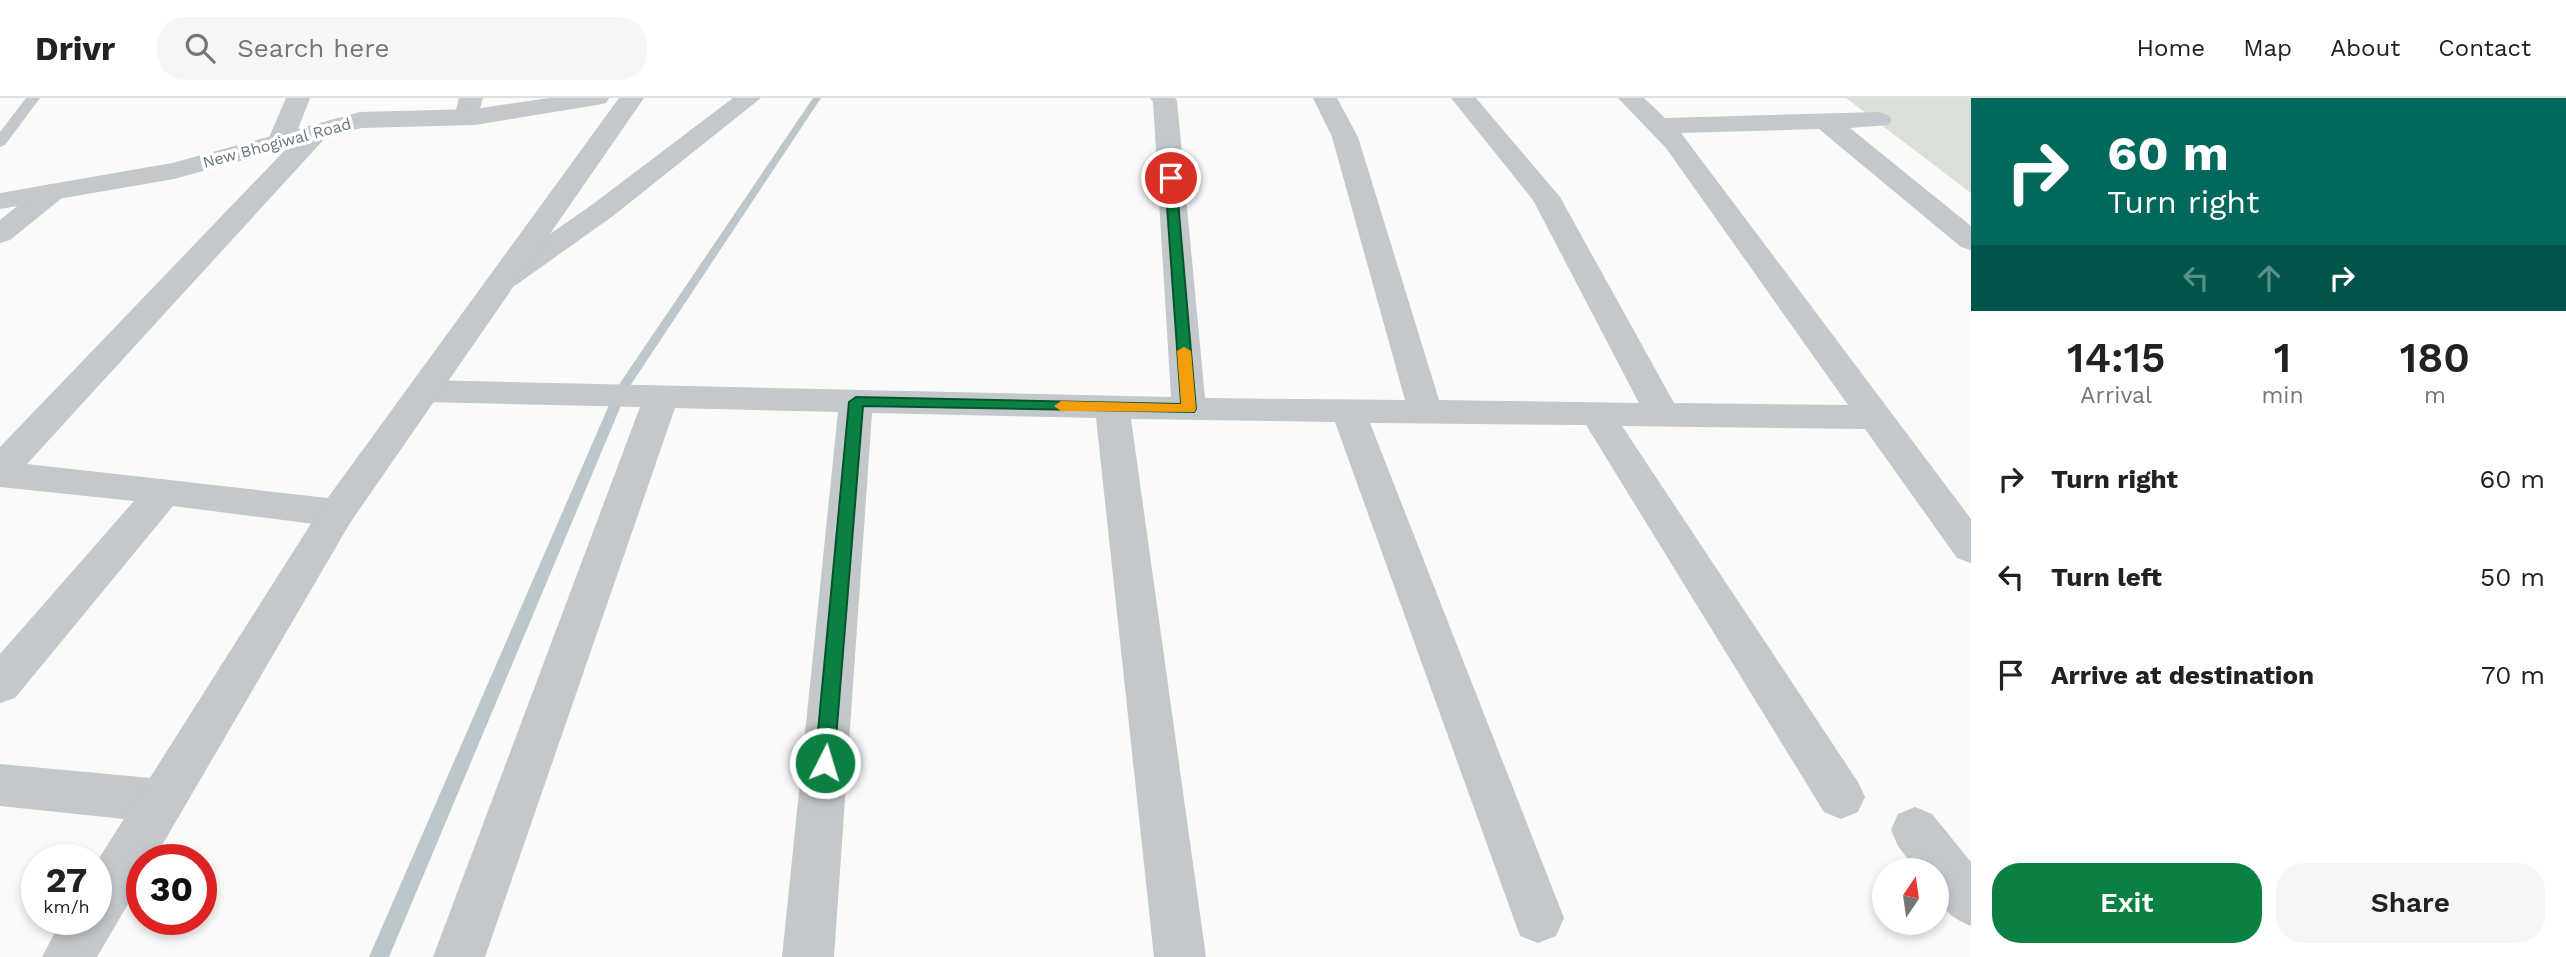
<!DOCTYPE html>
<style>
body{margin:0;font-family:"Work Sans",sans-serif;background:#f6f6f6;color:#222;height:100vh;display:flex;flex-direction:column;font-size:26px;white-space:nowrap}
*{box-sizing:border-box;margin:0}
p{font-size:23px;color:#767676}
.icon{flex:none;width:38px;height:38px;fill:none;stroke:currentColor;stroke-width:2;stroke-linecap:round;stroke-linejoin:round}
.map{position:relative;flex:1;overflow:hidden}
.drawer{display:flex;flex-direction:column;background:#fff;width:595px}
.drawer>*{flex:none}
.hud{background:#00695c;color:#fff;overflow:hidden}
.needle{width:46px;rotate:13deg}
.fabs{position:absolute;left:1872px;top:760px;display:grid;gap:14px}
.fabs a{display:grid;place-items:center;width:77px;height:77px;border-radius:50%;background:#fff;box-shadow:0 4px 10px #0003;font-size:35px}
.speed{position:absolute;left:21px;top:746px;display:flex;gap:14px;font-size:35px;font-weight:700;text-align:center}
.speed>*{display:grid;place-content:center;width:91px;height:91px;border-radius:50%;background:#fff;box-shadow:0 4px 10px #0003;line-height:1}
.speed small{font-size:18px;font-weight:400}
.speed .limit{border:10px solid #d22;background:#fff;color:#111}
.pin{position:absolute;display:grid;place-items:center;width:60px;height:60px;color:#fff;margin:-30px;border:4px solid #fff;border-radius:50%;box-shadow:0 2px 7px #0007}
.me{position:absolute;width:77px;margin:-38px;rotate:5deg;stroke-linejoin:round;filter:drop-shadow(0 0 5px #0008)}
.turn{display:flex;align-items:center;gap:24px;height:147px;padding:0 21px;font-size:32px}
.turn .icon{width:91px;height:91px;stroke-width:2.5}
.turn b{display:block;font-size:49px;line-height:60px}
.lanes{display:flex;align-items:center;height:66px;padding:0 21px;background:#0003;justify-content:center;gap:35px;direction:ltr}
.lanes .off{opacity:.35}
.eta{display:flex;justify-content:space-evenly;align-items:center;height:119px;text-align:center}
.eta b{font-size:42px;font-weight:600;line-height:49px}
.button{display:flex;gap:14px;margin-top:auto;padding:14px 21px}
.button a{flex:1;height:80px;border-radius:28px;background:#0b8043;color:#fff;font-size:28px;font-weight:600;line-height:80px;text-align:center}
.button a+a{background:#f6f6f6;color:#222}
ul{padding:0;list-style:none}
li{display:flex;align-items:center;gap:21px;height:98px;padding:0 21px}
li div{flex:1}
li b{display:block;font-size:26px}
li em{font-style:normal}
header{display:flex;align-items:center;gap:42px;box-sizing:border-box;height:98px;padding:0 35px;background:#fff;border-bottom:2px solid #e0e0e0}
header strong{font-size:33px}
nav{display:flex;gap:38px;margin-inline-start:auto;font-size:24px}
.search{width:490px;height:63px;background:#f6f6f6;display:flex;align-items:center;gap:18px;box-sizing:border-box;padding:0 24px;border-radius:28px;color:#767676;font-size:26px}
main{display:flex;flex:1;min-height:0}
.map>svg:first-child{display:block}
.green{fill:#dadfd7}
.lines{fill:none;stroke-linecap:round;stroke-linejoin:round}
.stream{fill:#bbc7cb;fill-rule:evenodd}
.service{fill:#c3c8cc;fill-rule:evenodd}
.minor{fill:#c3c8cc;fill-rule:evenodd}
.tertiary{fill:#c3c8cc;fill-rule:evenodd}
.route{fill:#0b8043;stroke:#07532c;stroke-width:2}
.slow{fill:#f59e0b}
.labels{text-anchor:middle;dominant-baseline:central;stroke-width:7;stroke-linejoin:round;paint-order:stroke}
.far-street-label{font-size:16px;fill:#657683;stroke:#fff}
</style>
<header>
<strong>Drivr</strong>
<div class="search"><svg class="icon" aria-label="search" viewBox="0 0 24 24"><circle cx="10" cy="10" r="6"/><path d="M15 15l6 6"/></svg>Search here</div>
<nav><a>Home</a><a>Map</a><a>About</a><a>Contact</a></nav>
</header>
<main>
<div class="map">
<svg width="1971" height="859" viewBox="0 0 1971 859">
<rect width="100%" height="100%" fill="#fafaf8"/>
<path class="green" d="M1846 0H1971V95Z"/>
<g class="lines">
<path class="stream" d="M813 0H821L628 291 389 859H369L616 291Z"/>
<path class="service" d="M26 0H40L5 47 0 49V34Z"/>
<path class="minor" d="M286 0H310L293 44C304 33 310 23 327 28L331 33 327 38 27 366 337 401 350 405 356 415 350 425 337 429 173 408 15 600 0 605V556L134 403 0 389V349L287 50H271L267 44Z
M459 0H483L476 24 467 27 458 24 454 19Z
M733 0H761L613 118 516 187 505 190 494 187 490 181 494 175 593 106Z
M1150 0H1175L1177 3 1205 300 1405 302 1332 39 1313 0H1337L1358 39 1439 302 1639 305 1533 102 1451 0H1476L1560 99 1674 305 1848 307 1666 50 1618 0H1644L1665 20 1879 14 1888 17 1892 22 1888 27 1850 30 1971 128V152L1961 149 1819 31 1681 35 1971 421V465L1957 460 1865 331 1622 328 1858 684 1865 699 1858 714 1841 721 1824 714 1586 327 1370 325 1564 820 1556 838 1538 845 1520 838 1335 324 1131 321 1206 859H1154L1096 320 872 315 834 859H782L838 314 675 310 485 859H433L640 309 424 304 412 301 407 293 412 285 424 282 1171 299 1153 4Z
M52 86 62 88 66 94 62 100 10 142 0 145V122L42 88Z
M0 666 162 681 179 688 186 703 179 718 162 725 0 708Z
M1915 709 1932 716 1971 764V828C1940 815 1937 803 1937 772H1916L1898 748 1891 732 1898 716Z"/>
<path class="tertiary" d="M549 0H609L606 5 597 7 475 27 361 30 174 81 0 111V95L172 65 360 14 475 11Z
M619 0H644L350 425 154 761H142V782L97 859H42L62 821H96V765L324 405Z"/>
</g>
<path class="route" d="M1171 77 1176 80 1196 311 1194 314 863 308 834 665 832 671 825 673 818 671 815 665 849 304 856 299 1181 306 1165 80Z"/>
<path class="slow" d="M1184 249 1191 253 1196 311 1194 314 1061 313 1054 308 1061 303 1181 306 1177 253Z"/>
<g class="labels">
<g class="far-street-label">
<text transform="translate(277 45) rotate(-15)">New Bhogiwal Road</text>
</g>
</g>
</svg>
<div class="fabs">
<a><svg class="needle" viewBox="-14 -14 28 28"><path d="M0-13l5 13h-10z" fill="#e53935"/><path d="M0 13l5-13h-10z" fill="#767676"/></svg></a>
</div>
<div class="speed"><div>27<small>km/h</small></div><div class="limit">30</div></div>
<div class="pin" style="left:1171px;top:80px;background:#d93025"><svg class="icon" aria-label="arrive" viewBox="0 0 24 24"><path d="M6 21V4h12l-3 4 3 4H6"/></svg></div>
<svg class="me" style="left:825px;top:665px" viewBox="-20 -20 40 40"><circle r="17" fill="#0b8043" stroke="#fff" stroke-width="3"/><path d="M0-11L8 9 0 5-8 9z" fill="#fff"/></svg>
</div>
<section class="drawer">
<div class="hud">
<div class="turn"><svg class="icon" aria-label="right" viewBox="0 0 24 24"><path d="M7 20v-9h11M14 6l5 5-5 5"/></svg><div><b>60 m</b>Turn right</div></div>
<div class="lanes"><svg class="icon off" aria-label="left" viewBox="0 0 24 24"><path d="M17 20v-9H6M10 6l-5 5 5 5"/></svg><svg class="icon off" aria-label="ahead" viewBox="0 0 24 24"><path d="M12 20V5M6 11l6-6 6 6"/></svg><svg class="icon" aria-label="right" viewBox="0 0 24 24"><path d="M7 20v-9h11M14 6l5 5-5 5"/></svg></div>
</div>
<div class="eta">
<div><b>14:15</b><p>Arrival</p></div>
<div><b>1</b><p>min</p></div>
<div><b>180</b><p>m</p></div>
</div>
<ul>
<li><svg class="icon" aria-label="right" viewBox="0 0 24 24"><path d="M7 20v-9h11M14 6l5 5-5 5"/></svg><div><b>Turn right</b></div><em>60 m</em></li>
<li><svg class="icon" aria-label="left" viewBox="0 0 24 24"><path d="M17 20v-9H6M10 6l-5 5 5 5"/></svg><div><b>Turn left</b></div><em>50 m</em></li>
<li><svg class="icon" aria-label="arrive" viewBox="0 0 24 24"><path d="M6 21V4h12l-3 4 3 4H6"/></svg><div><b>Arrive at destination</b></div><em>70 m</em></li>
</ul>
<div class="button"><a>Exit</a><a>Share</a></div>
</section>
</main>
